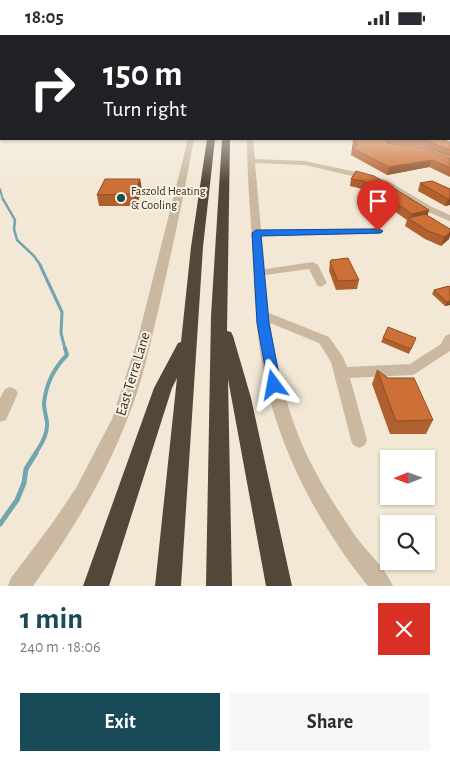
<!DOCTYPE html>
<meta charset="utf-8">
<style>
body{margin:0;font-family:"Alegreya Sans",sans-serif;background:#f7f7f7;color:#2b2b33;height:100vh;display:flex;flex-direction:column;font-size:19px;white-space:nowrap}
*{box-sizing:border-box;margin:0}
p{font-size:16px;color:#7c7c81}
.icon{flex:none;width:28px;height:28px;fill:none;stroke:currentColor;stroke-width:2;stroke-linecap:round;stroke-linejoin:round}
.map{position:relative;height:551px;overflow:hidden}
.side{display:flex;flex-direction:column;background:#fff;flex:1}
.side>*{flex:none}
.top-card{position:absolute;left:0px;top:0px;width:450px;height:105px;box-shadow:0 1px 4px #0004;background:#202124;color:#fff;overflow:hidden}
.needle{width:32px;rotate:269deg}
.controls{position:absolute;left:380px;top:415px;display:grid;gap:10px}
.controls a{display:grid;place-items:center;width:55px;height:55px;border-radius:0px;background:#fff;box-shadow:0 1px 4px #0004;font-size:25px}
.pin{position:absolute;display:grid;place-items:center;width:42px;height:42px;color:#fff;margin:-51px -21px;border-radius:50% 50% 50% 0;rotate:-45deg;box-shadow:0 0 5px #0007}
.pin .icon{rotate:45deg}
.me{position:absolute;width:55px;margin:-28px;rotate:347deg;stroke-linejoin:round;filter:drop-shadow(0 0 4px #0008)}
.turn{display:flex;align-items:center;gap:18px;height:105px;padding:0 20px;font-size:22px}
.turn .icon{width:65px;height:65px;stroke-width:2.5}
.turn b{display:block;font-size:35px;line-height:42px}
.round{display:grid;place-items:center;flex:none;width:52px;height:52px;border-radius:0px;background:#f7f7f7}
.summary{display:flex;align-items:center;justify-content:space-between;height:85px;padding:0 20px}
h1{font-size:30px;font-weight:700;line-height:38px;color:#184a57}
.button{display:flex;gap:10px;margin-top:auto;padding:10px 20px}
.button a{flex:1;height:58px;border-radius:0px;background:#184a57;color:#fff;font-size:20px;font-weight:700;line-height:58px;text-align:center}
.button a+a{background:#f7f7f7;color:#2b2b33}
.status{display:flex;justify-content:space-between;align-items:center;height:35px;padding:0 25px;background:#fff;direction:ltr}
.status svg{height:14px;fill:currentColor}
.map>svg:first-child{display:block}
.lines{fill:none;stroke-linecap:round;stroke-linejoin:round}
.stream-far4{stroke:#72a5b0;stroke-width:2}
.stream-far3{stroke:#72a5b0;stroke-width:2.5}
.stream-far2{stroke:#72a5b0;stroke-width:3}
.stream-far1{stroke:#72a5b0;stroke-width:4}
.stream{stroke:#72a5b0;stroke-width:5}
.minor{fill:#cab9a0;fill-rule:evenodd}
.highway{fill:#55463a;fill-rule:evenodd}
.wall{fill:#b0602f}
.shaded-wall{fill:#904e26}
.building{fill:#cd7037;stroke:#904e26}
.route{fill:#1a73e8;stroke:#114b97}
.poi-dot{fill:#184a57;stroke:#faf2e1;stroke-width:2}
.labels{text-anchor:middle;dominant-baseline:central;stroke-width:4;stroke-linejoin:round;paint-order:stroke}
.far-poi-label{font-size:12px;fill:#332b24;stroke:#faf2e1;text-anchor:start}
.street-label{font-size:15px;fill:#332b24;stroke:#faf2e1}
</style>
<div class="status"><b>18:05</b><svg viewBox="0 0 49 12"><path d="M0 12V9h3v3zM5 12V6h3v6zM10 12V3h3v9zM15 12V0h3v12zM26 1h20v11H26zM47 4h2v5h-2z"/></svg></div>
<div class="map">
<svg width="450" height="551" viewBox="0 0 450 551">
<rect width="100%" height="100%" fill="#f2e8d5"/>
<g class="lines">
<path class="stream-far4" d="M0 154 3 165"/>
<path class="stream-far3" d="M3 164 15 185 14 194 17 205 34 221 41 231"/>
<path class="stream-far2" d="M40 230 62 277 61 298 65 314"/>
<path class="stream-far1" d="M35 419C41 410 48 399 47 387 46 381 44 374 44 368 46 349 54 333 67 320L65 313"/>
<path class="stream" d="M0 489 17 465 24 448 26 434 36 418"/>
<path class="minor" d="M449 89H450V93H449Z
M188 104H194C184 160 172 216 159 272 150 310 142 349 127 385 105 441 75 492 40 541L33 551H8L11 543 51 490 76 453 112 384 138 303Z
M247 104H253L255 124 305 126 370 140 388 146 432 172 450 180V186L447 185 426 176 382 150 365 144 305 130 255 128 261 195 378 193 383 196 378 199 262 201 265 234 313 227 318 230 327 248 321 252 317 250 309 234 265 240 269 278 329 302 343 322 347 332 410 329 441 309 445 301 450 299V316L413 340 350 343 367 405 365 410 359 413 353 410 351 405 331 327 319 308 270 288C278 339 290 389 314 434 325 456 339 476 352 496 364 515 384 530 393 551H368C319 491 277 411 263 334 255 292 254 248 252 206 250 172 247 137 247 104Z
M10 352 15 354 18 358 6 385 0 387V363L5 354Z"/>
<path class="highway" d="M207 104H215L203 212 181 551H155L177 343 172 353 109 551H83L154 353 178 308 181 307 191 212Z
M222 104H230L227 296 231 297 233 301 251 363 292 551H266L228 344 232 551H206L211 281Z"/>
</g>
<path class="wall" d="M449 70H450V84H449Z
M356 104H440L450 107V122L422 112 388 108 450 123V142L429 132 387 140 351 120 352 113H353L352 112 353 105H355Z
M356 136 427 180 449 204 441 211 425 204 405 191 407 185 362 154 350 151 351 144Z
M140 144 142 155 136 171H99L97 160Z
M420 148 450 154V170L445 171 418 156Z
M330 227 359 245 357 254 336 255 329 236Z
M449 251 450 270 445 271 432 259 434 255Z
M383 303H416L409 319 381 307Z
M377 335 433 385 426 399H390L372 349Z"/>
<path class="shaded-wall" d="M387 104H389L388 108 383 112 385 105Z
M432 125 429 132 387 140 389 132Z
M140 144 142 155 136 171 134 159Z
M450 163V170L445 171 448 164Z
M429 175 427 183 410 184 412 179Z
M450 197V201L449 204 441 211 444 202Z
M450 266V270L445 271 447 267Z"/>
<path class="building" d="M357 104H387L385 105 387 108 423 113 450 123V133L432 125 389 132 352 113 358 110 353 105H358Z
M409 104H440L450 107V115L424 105Z
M356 136 374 141 429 175 412 179 364 146 351 144Z
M105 144H140L134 159 97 160Z
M432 146 450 154V163L448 164 420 148Z
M425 179 450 194V197L444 202 428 196 408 183Z
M348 223 359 245 338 246 330 227 331 225Z
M449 251 450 252V266L447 267 434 255Z
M388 292 416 303 411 314 383 303Z
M377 335 388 343H414L433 385 396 386Z"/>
<linearGradient id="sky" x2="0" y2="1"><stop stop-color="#79aed2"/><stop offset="0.48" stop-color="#f9f5ec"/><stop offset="1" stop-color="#f9f5ec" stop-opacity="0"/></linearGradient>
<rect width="450" height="147" fill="url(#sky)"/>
<path class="route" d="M378 194 383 196 381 198 261 201 269 288 281 350 279 354 274 356 269 354 257 288 252 198 256 195Z"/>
<circle class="poi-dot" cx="121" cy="163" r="5"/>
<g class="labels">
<g class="far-poi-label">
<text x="131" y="156">Faszold Heating<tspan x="131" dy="14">&amp; Cooling</tspan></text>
</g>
<g class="street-label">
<text transform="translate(133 339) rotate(-73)">East Terra Lane</text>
</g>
</g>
</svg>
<div class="controls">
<a><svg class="needle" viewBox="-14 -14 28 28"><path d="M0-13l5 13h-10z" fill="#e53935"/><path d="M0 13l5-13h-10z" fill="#7c7c81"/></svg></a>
<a><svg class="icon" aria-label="search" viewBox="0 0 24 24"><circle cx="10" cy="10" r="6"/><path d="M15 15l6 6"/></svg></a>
</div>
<div class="pin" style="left:378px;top:196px;background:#d93025"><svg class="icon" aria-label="arrive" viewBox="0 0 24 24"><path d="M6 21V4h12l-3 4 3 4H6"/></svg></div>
<svg class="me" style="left:274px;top:350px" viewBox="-20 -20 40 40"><path d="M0-17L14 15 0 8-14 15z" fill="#1a73e8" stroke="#fff" stroke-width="4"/></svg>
<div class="top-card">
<div class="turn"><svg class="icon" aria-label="right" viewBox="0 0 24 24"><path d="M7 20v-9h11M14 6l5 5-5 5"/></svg><div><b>150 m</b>Turn right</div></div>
</div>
</div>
<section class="side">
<div class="summary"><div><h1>1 min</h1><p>240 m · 18:06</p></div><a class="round" style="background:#d93025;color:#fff"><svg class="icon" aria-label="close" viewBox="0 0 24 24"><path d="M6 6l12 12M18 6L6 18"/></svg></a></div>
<div class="button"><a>Exit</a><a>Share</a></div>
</section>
